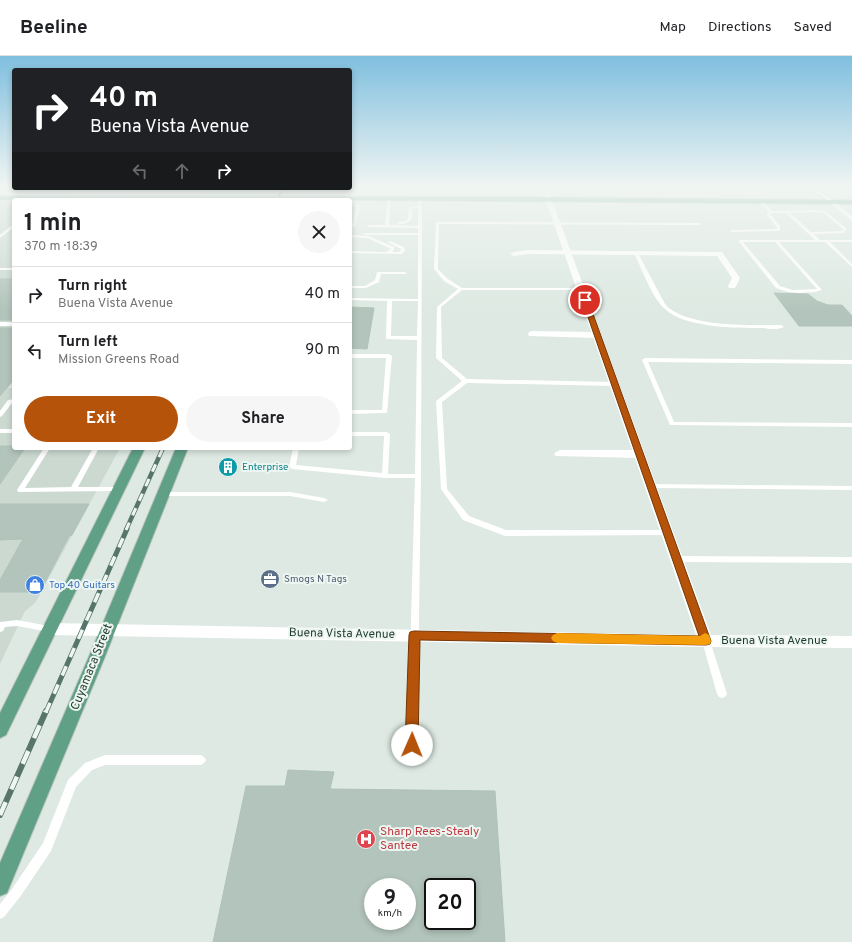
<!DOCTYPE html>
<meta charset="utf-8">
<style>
body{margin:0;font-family:Overpass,sans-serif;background:#f6f6f6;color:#202124;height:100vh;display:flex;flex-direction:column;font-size:15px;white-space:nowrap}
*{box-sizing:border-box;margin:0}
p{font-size:13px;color:#757577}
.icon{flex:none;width:22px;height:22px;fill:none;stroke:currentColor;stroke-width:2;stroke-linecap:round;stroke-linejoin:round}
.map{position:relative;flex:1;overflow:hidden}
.panel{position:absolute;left:12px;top:142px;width:340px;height:252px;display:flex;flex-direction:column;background:#fff;border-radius:4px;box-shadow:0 2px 6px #0003}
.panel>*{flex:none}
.banner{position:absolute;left:12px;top:12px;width:340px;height:122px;border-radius:4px;box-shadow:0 2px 6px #0003;background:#202124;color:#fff;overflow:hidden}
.speed{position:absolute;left:364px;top:822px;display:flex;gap:8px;font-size:20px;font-weight:700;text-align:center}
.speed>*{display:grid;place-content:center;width:52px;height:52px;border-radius:50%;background:#fff;box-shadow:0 2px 6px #0003;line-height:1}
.speed small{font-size:10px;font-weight:400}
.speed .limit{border:2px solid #111;border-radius:6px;background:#fff;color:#111}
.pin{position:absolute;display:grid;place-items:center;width:34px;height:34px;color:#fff;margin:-17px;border:2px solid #fff;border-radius:50%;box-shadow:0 1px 4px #0007}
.me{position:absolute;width:44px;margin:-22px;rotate:1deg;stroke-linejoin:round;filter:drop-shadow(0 0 3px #0008)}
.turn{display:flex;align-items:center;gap:14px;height:84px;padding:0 12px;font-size:18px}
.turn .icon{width:52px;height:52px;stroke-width:2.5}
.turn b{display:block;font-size:28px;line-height:34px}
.lanes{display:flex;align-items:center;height:38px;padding:0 12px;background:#0003;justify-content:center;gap:20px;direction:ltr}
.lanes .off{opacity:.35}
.round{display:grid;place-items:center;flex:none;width:42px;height:42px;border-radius:21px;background:#f6f6f6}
.overview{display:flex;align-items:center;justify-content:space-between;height:68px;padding:0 12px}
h1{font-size:24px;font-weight:700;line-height:30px}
.action{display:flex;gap:8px;margin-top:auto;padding:8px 12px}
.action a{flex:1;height:46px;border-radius:24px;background:#b45309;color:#fff;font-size:16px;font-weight:700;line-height:46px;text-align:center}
.action a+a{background:#f6f6f6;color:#202124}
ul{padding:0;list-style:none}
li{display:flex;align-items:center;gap:12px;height:56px;padding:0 12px;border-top:1px solid #e0e0e0}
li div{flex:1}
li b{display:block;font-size:15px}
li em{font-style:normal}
header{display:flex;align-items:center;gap:24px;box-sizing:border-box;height:56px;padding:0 20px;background:#fff;border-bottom:1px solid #e0e0e0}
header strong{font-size:19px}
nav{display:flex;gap:22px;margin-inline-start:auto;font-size:14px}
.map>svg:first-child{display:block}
.built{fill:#cbd9d1}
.building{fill:#b2c4bb;stroke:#b0c3b8;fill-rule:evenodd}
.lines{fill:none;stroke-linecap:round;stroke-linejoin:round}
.secondary-casing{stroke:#b0c9bc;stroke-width:2}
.primary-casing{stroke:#bcc4c0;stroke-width:2}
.service{fill:#fff;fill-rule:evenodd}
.minor{fill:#fff;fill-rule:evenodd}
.tertiary{fill:#fff;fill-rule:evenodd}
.secondary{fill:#fff;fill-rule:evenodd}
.primary{fill:#60a087;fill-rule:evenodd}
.rail-far3-casing{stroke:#587569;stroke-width:2.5}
.rail-far2-casing{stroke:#587569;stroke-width:4.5}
.rail-far1-casing{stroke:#587569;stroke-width:5}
.rail-casing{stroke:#587569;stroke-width:6}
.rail-far3{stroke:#edf6f0;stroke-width:1.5;stroke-dasharray:5;stroke-linecap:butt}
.rail-far2{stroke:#edf6f0;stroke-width:3;stroke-dasharray:8;stroke-linecap:butt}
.rail-far1{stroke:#edf6f0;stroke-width:3.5;stroke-dasharray:10;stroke-linecap:butt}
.rail{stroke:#edf6f0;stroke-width:4.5;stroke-dasharray:14;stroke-linecap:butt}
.route{fill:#b45309;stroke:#753606}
.slow{fill:#f59e0b}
.labels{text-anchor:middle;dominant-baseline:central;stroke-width:4;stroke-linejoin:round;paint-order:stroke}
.culture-label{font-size:10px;fill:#0d838f;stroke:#edf6f0;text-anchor:start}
.service-label{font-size:10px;fill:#4e5e75;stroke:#edf6f0;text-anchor:start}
.shop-label{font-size:10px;fill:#366cbe;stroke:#edf6f0;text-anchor:start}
.near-street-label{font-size:12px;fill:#1f392e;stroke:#edf6f0}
.near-health-label{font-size:12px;fill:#be3a42;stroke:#edf6f0;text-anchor:start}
</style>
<header>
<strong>Beeline</strong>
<nav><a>Map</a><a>Directions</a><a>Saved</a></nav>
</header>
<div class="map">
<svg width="852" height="886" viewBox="0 0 852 886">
<rect width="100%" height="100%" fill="#dde9e2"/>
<path class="built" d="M0 145H14V324L8 332H14V392H120L35 547 25 555 0 608Z"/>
<path class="building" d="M0 223H14V264H0Z
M774 237 808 238 817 245 828 249H842L852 260V270H799Z
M350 251 374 252 367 293 350 292Z
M0 272H14V323L0 340Z
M0 390H14V392H25L0 428Z
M0 448H89L72 479 69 480 40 536H0V524L23 483 0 484Z
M288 714 334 716 330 733 495 735 505 886H213L246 730H285ZM373 831H407V865H373ZM433 831H467V865H433Z"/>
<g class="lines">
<g class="secondary-casing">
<path id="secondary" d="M802 131C815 131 826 137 835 146L830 147 820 139Z"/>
</g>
<g class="primary-casing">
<path id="primary" d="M0 140 532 141 852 144V148L350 144H0Z
M133 392H145L6 679 0 682V657Z
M176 392H188L104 603 7 837 0 840V807L88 603Z"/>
</g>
<path class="service" d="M388 142 391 143 389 169 418 170V152L412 153V163C408 167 401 170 396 167L405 165 408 163 409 151 418 150V143L420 142 422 143 421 420 417 704 415 707 412 709 409 707 407 704 415 422H385L292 413 289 411 293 392H299L296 409 382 417 384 380H350V376H387L390 378 388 418H415L417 284 386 283 387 245 350 244V242L418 243V179H365L363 178 365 177H418V172L368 171 367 170 369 169H385ZM392 245H418L417 280H391Z
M761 145 773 155 816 154 825 155 847 173 843 177 814 178 820 184H852V186H830L852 208V211L825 186H779L822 234 815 236 799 237 788 236 776 232 739 186V184H815L786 157H773L770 158 780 170V175L731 176V174H732L777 173 776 170 766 158 769 156 759 146ZM816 156 824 157 843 173 842 175 811 176 790 157ZM743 186H775L817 233 793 234 780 230Z
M350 147 360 149 356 170 354 171 352 170 356 150 350 149Z
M436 166 700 167 701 168 699 169 439 168 438 213 448 223 462 232H581L583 233 581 234H462L441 251 442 302 467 323 614 326 617 328 614 330 467 327 442 346 447 433 469 460 506 474H668L671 475 672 477 671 479 505 480 463 464 441 433 436 345 462 325 436 302 437 251 458 233 444 225 434 213Z
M13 168H14V171L0 182V179Z
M350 179 369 180 394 191V194L392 196H400L401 193 387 186 390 185 404 191 405 195 401 198 350 197V195L386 196 391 193 367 182 350 181Z
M634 196 638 197 665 248C686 272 751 269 781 269L784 271C778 274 769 273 763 272 737 272 684 272 665 253 652 242 642 213 634 197Z
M0 212H14V214H0Z
M377 216H405L407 217 405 218H381L379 226 366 232H350V230H365L375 224Z
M0 266H14V270H0Z
M350 298H389L392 300 387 357 350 358V354H382L386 302H350Z
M645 302 852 304V308L648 306 674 366 852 367V371L670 369 642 304Z
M14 343V347H12L2 360 0 361V355L8 344Z
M0 373H14V377H0Z
M44 392H50L25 432 71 431 93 392H99L78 431H118L121 433 118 435 18 436 17 434Z
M649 428 852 430V434L651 432H649L648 430Z
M161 436H290L324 442 328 444 324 446 290 440H163L160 438Z
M676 500 852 501V507L676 506 673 505 672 503 673 501Z
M17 564 49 570 52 571 53 573 52 575 49 576 17 570 5 571 3 575 0 576V566Z
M706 581 709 582 710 585 727 638 725 641 722 642 719 641 717 638 702 585 703 582Z
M105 699H201L204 701 206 704 204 707 201 709H105L92 714 76 731 51 795 20 841 4 861 0 863V848L12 833 43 787 68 724 85 707Z"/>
<path class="minor" d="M528 194 719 196H722L740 222 735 232H729L728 230 732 222 717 200 528 198 514 200 510 198 514 196Z
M532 275 597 276 601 279 597 282 529 280 528 278 529 276Z
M560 394H639L643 396 645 398 643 400 639 402 556 400 554 398 556 396Z"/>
<path class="tertiary" d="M546 134 549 136 711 579 852 580V592L706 591 49 579 44 577 42 573 44 569 49 567 696 579 543 136Z
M830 145H834L852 160V165L830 147Z"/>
<use href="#secondary" class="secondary"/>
<use href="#primary" class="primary"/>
<g class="rail-far3-casing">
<path id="rail-far3" d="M275 144 285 132"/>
</g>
<g class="rail-far2-casing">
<path id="rail-far2" d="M126 474 163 392"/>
</g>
<g class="rail-far1-casing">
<path id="rail-far1" d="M46 656 127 473"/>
</g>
<g class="rail-casing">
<path id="rail" d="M0 759 46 655"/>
</g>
<use href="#rail-far3" class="rail-far3"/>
<use href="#rail-far2" class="rail-far2"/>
<use href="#rail-far1" class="rail-far1"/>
<use href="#rail" class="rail"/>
</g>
<linearGradient id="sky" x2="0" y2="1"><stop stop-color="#7fbfdf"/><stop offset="0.51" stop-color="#f0f5f2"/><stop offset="1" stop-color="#f0f5f2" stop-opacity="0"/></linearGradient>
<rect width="852" height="255" fill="url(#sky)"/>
<path class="route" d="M585 242 588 244 711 585 710 588 706 589 420 584 418 689 416 693 412 695 407 693 405 689 409 579 410 576 414 575 699 580 582 244Z"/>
<path class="slow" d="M557 577 700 580 705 577 709 579 711 585 710 588 706 589 557 587 553 585 551 582 553 579Z"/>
<defs>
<g id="building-disc" transform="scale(1)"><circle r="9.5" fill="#0f9aa8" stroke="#edf6f0"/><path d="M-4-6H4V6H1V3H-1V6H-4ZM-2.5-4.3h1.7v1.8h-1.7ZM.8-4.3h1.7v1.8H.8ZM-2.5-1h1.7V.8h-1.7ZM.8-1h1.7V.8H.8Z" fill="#fff"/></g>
<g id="office-disc" transform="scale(1)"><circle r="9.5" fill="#5c6f8a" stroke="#edf6f0"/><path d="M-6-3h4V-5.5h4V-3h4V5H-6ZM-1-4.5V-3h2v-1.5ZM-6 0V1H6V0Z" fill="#fff"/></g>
<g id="shop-disc" transform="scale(1)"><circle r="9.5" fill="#3f7fe0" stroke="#edf6f0"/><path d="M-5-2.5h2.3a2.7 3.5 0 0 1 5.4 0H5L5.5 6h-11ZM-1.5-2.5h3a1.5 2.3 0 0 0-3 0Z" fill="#fff"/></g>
<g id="hospital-disc" transform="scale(1)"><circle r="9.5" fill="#e0444e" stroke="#edf6f0"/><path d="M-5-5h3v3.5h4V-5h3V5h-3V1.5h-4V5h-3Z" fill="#fff"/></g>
</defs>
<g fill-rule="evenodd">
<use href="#building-disc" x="228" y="411"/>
<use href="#office-disc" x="270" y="523"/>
<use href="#shop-disc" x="35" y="529"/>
<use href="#hospital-disc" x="366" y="783"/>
</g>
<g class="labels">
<g class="culture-label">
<text x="242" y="411">Enterprise</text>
</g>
<g class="service-label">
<text x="284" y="523">Smogs N Tags</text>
</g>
<g class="shop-label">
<text x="49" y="529">Top 40 Guitars</text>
</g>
<g class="near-street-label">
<text transform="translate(342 578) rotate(1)">Buena Vista Avenue</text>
<text x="774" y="585">Buena Vista Avenue</text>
<text transform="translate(92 611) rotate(-68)">Cuyamaca Street</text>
</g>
<g class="near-health-label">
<text x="380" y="776">Sharp Rees-Stealy<tspan x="380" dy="14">Santee</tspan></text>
</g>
</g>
</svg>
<div class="speed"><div>9<small>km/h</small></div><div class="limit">20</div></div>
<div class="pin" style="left:585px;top:244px;background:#d93025"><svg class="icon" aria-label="arrive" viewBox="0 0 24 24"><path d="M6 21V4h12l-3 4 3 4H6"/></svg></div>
<svg class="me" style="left:412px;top:689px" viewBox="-20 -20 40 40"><circle r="19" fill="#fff"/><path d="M0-13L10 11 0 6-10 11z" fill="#b45309"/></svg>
<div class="banner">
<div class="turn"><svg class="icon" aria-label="right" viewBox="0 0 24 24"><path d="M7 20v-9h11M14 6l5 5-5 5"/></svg><div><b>40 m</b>Buena Vista Avenue</div></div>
<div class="lanes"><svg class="icon off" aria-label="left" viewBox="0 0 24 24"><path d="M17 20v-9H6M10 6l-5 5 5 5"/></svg><svg class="icon off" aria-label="ahead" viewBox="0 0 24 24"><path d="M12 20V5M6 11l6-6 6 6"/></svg><svg class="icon" aria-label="right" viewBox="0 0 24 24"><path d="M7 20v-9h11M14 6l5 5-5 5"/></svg></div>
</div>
<section class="panel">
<div class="overview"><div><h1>1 min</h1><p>370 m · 18:39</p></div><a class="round"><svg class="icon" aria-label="close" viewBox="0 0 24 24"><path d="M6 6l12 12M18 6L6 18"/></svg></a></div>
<ul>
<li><svg class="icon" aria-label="right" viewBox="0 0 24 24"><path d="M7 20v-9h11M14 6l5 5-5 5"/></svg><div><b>Turn right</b><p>Buena Vista Avenue</p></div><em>40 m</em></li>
<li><svg class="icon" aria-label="left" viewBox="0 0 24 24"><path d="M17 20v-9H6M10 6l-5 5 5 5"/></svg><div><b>Turn left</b><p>Mission Greens Road</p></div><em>90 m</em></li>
</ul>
<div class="action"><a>Exit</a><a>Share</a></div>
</section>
</div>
